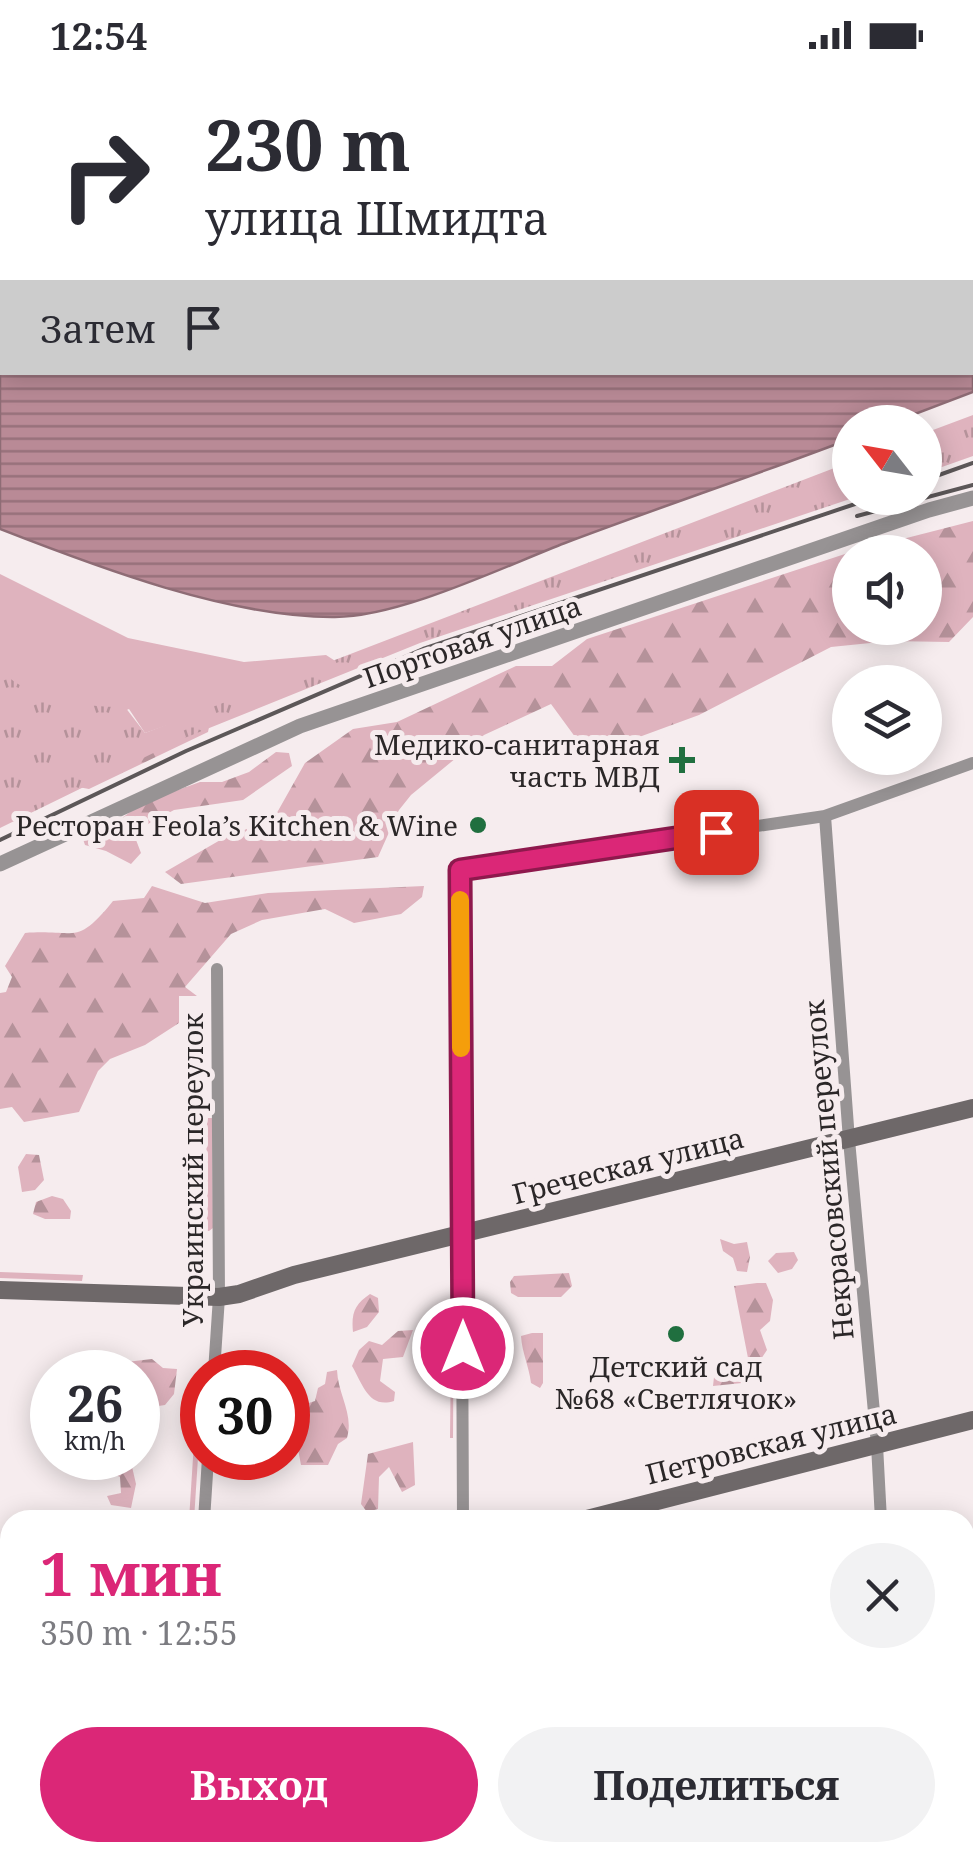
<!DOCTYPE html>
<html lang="ru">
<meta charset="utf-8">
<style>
body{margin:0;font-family:"Noto Serif",serif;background:#f2f2f3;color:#2b2b33;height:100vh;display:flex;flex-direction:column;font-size:38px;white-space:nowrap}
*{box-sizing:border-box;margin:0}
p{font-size:32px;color:#7c7c81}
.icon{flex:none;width:55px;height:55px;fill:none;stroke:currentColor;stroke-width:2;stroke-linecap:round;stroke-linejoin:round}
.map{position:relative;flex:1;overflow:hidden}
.details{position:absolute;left:0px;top:1440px;width:975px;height:352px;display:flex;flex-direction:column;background:#fff;border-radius:30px 30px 0 0;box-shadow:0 5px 25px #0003}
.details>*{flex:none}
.hud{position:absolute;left:0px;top:0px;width:975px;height:305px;box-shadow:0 5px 25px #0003;background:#fff;color:#2b2b33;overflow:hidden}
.needle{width:65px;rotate:301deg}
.controls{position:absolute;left:832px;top:335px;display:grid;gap:20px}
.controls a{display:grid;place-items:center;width:110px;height:110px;border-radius:50%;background:#fff;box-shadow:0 5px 25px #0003;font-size:50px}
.speed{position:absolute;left:30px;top:1280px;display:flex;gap:20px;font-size:50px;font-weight:700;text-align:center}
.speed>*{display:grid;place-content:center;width:130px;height:130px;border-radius:50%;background:#fff;box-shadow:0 5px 25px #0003;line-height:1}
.speed small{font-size:25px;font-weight:400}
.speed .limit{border:15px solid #d22;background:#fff;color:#111}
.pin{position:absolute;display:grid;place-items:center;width:85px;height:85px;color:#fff;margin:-42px;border-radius:20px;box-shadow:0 5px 15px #0006}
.me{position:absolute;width:110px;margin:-55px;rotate:0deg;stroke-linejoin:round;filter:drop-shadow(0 0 8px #0008)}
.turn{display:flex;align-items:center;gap:35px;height:210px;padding:0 40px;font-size:45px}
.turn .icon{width:130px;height:130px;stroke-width:2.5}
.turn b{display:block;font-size:70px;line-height:85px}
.then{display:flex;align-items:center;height:95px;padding:0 40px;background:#0003;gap:20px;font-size:38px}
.round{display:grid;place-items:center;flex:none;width:105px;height:105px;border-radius:52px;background:#f2f2f3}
.head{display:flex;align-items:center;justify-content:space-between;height:170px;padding:0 40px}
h1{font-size:60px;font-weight:700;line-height:75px;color:#db2777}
.button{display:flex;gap:20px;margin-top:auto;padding:20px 40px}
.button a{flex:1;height:115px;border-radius:60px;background:#db2777;color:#fff;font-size:40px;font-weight:700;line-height:115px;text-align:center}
.button a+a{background:#f2f2f3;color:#2b2b33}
.status{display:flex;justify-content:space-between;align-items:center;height:70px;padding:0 50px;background:#fff;direction:ltr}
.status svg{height:28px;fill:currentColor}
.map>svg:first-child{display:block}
.green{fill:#dfb3be}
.forest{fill:url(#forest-firs);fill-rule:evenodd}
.park{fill:url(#park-tufts)}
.water{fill:url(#water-rules);stroke:#8e6c75;stroke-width:2.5;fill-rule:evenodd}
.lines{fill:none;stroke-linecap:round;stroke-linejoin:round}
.pedestrian{stroke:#979394;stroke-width:10}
.minor{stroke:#979394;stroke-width:12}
.tertiary{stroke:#979394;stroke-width:15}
.secondary{stroke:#6e6869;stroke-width:18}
.rail{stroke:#5c5758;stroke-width:4}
.route-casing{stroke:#8e194d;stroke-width:25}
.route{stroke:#db2777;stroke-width:18}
.slow{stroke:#f59e0b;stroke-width:18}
.poi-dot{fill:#206f3f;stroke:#f6ecee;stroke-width:4}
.labels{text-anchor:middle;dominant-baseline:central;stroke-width:10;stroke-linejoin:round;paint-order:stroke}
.street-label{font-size:28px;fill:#2b2728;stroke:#f6ecee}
.poi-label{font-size:28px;fill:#2b2728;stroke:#f6ecee;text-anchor:end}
</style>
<div class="status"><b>12:54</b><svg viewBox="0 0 49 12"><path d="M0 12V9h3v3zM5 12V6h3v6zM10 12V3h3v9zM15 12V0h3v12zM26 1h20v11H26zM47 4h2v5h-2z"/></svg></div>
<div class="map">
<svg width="973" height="1791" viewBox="0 0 973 1791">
<defs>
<pattern id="forest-firs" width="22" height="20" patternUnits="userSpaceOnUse" patternTransform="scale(2.5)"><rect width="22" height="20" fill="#dfb3be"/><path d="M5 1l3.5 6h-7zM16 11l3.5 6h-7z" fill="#b5929a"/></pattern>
<pattern id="park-tufts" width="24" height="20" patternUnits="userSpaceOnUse" patternTransform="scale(2.5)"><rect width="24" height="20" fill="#dfb3be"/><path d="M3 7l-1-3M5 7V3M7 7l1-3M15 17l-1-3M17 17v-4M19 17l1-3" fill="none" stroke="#b5929a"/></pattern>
<pattern id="water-rules" width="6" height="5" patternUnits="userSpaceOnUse" patternTransform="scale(2.5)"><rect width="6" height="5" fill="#b98a96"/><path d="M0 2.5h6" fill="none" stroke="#97717a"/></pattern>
</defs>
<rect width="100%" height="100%" fill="#f6ecee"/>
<path class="green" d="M0 504 128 568 244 592 326 585 340 594 145 663 129 639 111 647 0 621Z
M207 1048H212L213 1158 209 1161H205Z
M846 1189 851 1251 845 1252 840 1190Z
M452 1198 454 1199 453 1368H450Z
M0 1202 83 1205 82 1211 0 1208Z
M194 1372H199L194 1450H189Z"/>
<path class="forest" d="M973 451V547L949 572 890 571 831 577 699 645 631 670 581 675 551 634 484 665 411 725 399 740 378 787 181 814 165 802 222 769 274 748 305 693 353 659 397 652 516 596H552L587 569 848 483ZM850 482H925V558H850Z
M210 652 208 662 89 719 78 717Z
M276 682 289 683 292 696 243 730 174 740 133 762 141 783 131 794 106 781 85 775 82 766 117 752 135 738 164 725 200 712H222L249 702Z
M152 816 205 833 268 823 424 816 422 827 401 844 354 853 325 839 262 850 231 864 185 917 197 926H179V953L145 975 110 989 98 1001 79 1042 24 1052 12 1037 0 1039V923L6 922 12 907 5 896 25 863C76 859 76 877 113 831L144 828Z
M26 1084 39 1085 44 1110 35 1120 22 1122 18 1097Z
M52 1126 63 1129 71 1141 70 1149H45L33 1144 36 1132Z
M720 1169 734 1174 747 1172 750 1187 747 1202 737 1201 733 1188 723 1181Z
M794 1182 798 1190 792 1199 778 1203 768 1191 776 1183Z
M569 1203 572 1216 561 1227H518L511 1223 510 1212 514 1206Z
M757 1213H766L773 1230 770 1251 760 1260 767 1280 759 1292 748 1288 734 1216Z
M370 1224 378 1228 379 1242 367 1257 353 1262C351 1243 355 1234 370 1224Z
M413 1260 403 1287 383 1289 380 1311 395 1322 394 1331C369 1339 363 1315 352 1296L359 1280 369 1271 382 1275 398 1261Z
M532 1263H543V1313L540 1318 531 1313C529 1296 522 1283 521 1266Z
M152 1289 163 1298 177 1299 174 1324 165 1335 152 1337 138 1322V1302H126V1292Z
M737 1290 742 1313 713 1316 715 1298Z
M337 1300C338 1325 354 1344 347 1368L338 1374 328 1395H301L293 1353 296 1337 315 1331 318 1318 325 1314 327 1302Z
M413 1372 415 1415 402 1422 389 1397 379 1407 378 1439 367 1442 361 1434 368 1384Z
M115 1388H130L136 1414 131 1438 111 1435 107 1426 121 1423 120 1407 108 1401Z"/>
<path class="park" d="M973 345V386L925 403V363Z
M850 392V428H853L420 573 182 669 0 758V600C32 631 82 637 125 637L145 663Z
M184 1782H454L457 1791H184Z"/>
<path class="water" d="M0 0H973V322L894 352H850V369C756 405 660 437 565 473 503 497 400 547 335 547 231 548 97 497 0 459ZM2 2H972V302H2Z"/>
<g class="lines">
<path class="pedestrian" d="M493 1782 495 1791"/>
<path class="minor" d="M825 746 849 1070 877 1375 881 1450
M214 1302 219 1227 217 899
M204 1450 208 1388
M463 1450 460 800 825 746 973 693
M958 1782 963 1791
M184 1791V1782"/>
<path class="tertiary" d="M0 794 300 656 929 440 973 428"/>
<path class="secondary" d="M0 1220 219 1227 239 1224 294 1205 973 1038
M583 1450 973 1350
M0 1609 10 1607"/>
<path class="rail" d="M925 410 973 393
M857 446 973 415
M0 770 186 681 423 579 873 428"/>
</g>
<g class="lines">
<g class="route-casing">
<path id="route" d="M463 1278 460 800 716 762"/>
</g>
<use href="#route" class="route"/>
<path class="slow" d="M460 830 461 978"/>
</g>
<g class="poi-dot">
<path d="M677 675h10v10h10v10h-10v10h-10v-10h-10v-10h10z"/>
<circle cx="478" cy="755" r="10"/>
<circle cx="676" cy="1264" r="10"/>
</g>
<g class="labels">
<g class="street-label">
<text transform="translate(472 571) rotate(-19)">Портовая улица</text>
<text transform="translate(628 1095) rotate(-14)">Греческая улица</text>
<text transform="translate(192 1100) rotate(-90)">Украинский переулок</text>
<text transform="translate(828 1100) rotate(-95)">Некрасовский переулок</text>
<text transform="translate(771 1373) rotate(-14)">Петровская улица</text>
</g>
<g class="poi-label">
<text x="660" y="674">Медико-санитарная<tspan x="660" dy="32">часть МВД</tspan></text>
<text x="458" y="755">Ресторан Feola’s Kitchen &amp; Wine</text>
<text x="676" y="1296" text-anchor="middle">Детский сад<tspan x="676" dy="32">№68 «Светлячок»</tspan></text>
</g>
</g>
</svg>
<div class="controls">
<a><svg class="needle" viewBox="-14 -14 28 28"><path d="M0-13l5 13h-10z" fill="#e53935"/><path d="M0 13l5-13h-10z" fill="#7c7c81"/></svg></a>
<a><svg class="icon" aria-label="sound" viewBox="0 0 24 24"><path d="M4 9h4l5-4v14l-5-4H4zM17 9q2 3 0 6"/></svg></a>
<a><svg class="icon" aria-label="layers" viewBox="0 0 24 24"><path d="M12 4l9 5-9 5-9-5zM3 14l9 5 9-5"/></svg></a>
</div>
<div class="speed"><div>26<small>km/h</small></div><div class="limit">30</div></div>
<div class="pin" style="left:716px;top:762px;background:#d93025"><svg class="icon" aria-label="arrive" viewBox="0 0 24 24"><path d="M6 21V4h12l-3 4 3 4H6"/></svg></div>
<svg class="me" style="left:463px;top:1278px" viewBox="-20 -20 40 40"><circle r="17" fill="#db2777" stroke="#fff" stroke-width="3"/><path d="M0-11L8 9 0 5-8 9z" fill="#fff"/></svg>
<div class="hud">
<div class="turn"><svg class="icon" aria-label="right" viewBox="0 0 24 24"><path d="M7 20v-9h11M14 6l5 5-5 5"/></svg><div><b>230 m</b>улица Шмидта</div></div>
<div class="then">Затем<svg class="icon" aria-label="arrive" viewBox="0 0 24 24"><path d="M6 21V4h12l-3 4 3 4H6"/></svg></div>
</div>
<section class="details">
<div class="head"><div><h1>1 мин</h1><p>350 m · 12:55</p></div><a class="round"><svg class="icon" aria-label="close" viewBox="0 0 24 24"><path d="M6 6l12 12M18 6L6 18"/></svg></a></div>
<div class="button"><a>Выход</a><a>Поделиться</a></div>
</section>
</div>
